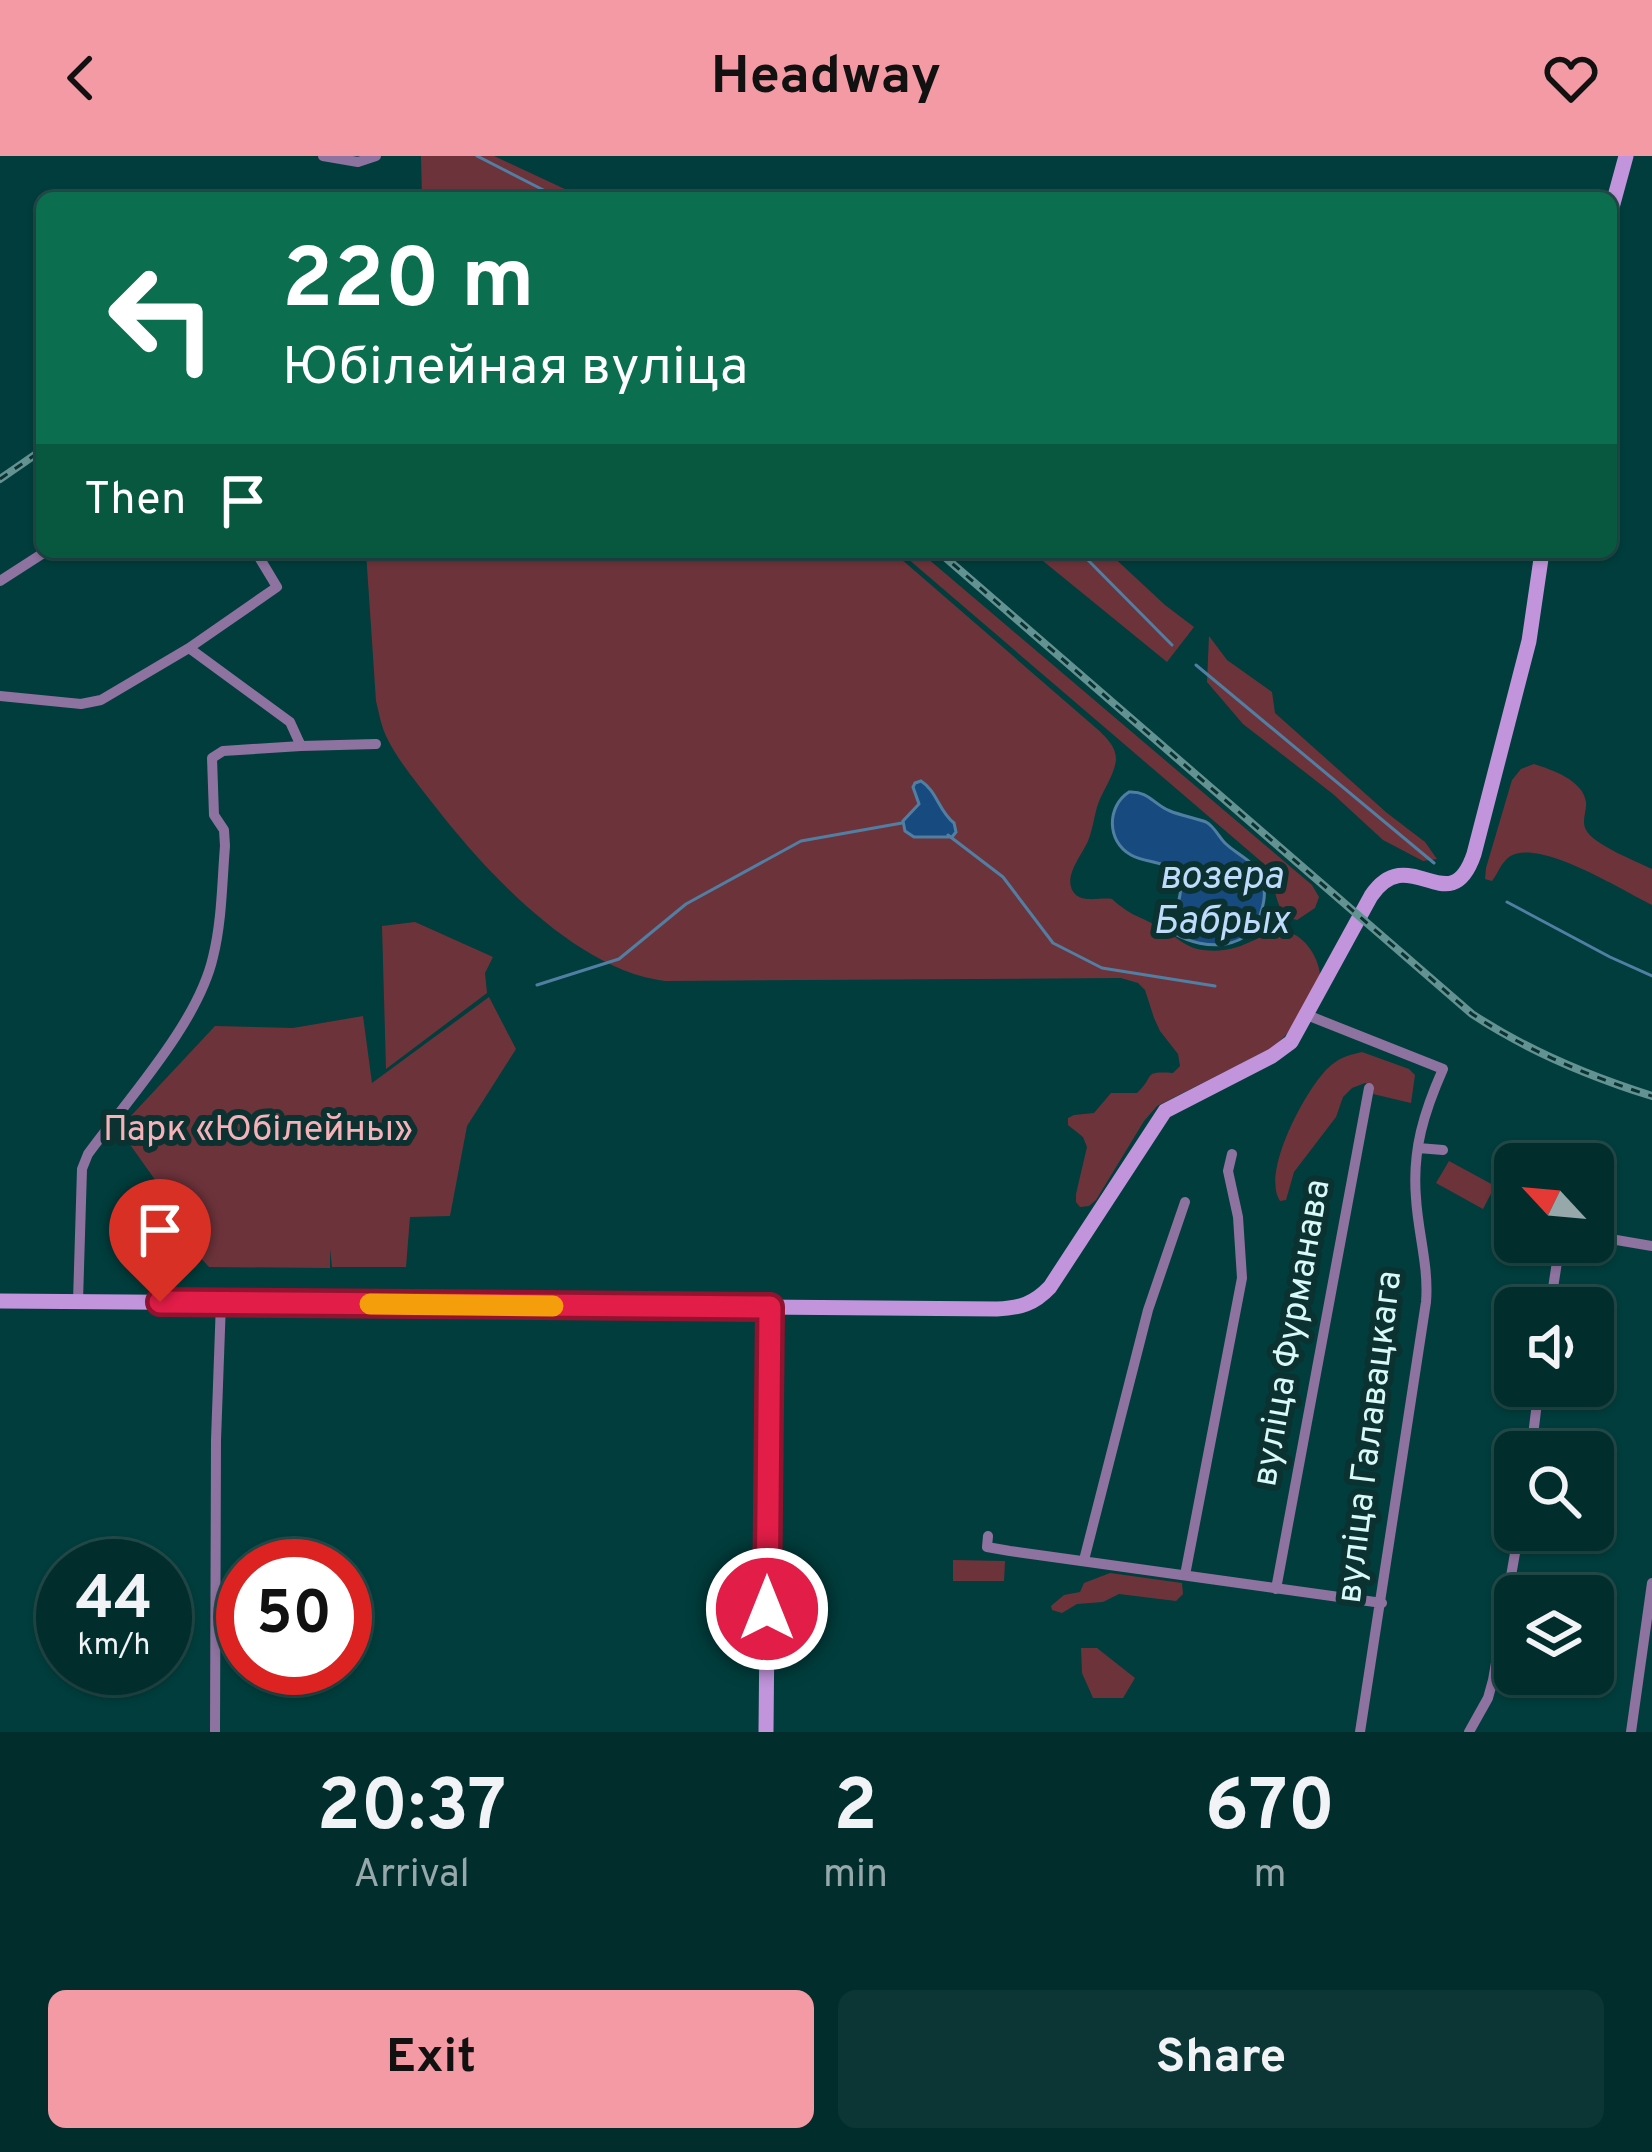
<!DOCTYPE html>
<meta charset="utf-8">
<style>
body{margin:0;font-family:Overpass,sans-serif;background:#0b3635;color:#f1f3f6;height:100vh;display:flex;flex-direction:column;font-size:45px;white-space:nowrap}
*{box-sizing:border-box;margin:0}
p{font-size:39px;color:#96a8aa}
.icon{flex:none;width:66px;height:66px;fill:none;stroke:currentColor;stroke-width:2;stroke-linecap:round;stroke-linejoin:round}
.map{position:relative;height:1576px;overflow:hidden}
.sheet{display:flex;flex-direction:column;background:#012e2d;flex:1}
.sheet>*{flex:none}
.banner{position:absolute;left:36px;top:36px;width:1581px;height:366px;border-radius:18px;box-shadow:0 3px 9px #0004,0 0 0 3px #234a49;background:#0b6e4f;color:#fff;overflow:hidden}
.needle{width:78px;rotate:296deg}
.buttons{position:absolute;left:1494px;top:987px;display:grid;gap:24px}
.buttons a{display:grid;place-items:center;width:120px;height:120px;border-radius:18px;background:#012e2d;box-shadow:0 3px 9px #0004,0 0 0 3px #234a49;font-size:60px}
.speed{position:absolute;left:36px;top:1383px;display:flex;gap:24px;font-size:60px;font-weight:700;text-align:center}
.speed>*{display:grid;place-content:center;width:156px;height:156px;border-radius:50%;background:#012e2d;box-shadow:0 3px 9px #0004,0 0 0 3px #234a49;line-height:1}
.speed small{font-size:30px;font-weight:400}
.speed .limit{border:18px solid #d22;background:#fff;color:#111}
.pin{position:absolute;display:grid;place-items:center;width:102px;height:102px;color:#fff;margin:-123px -51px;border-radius:50% 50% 50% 0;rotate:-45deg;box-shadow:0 0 12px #0007}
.pin .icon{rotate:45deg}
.me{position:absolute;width:132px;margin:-66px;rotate:0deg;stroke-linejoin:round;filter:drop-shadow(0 0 9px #0008)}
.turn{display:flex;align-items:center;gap:42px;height:252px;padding:0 48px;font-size:54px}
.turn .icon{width:156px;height:156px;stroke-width:2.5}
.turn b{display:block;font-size:84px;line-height:102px}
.then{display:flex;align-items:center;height:114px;padding:0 48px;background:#0003;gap:24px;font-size:45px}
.eta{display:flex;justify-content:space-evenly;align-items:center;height:204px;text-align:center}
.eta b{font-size:72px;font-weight:700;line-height:84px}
.cta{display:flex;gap:24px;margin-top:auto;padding:24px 48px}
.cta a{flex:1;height:138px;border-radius:18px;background:#f49aa4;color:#111;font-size:48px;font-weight:700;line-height:138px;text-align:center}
.cta a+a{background:#0b3635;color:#f1f3f6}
header{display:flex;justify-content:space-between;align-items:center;height:156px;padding:0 48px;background:#f49aa4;color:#111;font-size:54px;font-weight:700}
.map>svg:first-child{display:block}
.green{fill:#6d333b}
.water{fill:#174b7f;stroke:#517fa3;stroke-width:3}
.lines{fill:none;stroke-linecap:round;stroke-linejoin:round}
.stream{stroke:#517fa3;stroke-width:3}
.street{stroke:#8e729f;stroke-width:10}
.secondary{stroke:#c194db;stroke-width:15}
.rail-casing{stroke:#629291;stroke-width:8}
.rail{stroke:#0b3130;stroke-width:3;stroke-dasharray:9;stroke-linecap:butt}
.route-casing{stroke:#92132f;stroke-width:30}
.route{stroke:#e11d48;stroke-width:21}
.slow{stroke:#f59e0b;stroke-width:21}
.labels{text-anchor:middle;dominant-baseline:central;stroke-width:12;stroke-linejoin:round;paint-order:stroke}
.park-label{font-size:36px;fill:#f6b2b9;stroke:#0b3130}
.street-label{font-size:36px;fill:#d8f9f7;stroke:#0b3130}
.water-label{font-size:39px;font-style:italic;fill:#c0dcfc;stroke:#0b3130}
</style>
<header><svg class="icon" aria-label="back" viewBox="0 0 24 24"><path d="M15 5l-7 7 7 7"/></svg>Headway<svg class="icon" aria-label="heart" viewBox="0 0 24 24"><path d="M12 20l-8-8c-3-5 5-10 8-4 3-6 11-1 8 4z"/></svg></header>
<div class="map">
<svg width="1652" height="1576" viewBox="0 0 1652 1576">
<rect width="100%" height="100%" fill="#013d3c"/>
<path class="green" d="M421 0H494L584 42H422Z
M366 396H893L1096 572C1105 580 1116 590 1116 603 1115 618 1103 634 1098 648 1094 660 1093 673 1088 685 1082 699 1061 723 1075 738 1084 747 1101 741 1112 743 1132 761 1140 760 1161 772 1176 780 1185 792 1203 794 1240 798 1248 783 1277 776 1300 771 1319 800 1320 819 1306 845 1296 874 1272 892L1157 950 1144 965 1096 1044 1089 1050 1080 1051 1076 1046V1038L1087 991 1083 981 1068 969V962L1074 959 1094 957 1111 937H1137C1156 920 1141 915 1173 917L1180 910 1178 898 1160 875 1154 862 1145 834 1138 827 1121 822 665 825C576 814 486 716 434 649 417 627 398 605 386 580 381 569 379 557 376 545Z
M900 396H920L1312 729 1319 741 1315 752 1297 764C1270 758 1280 726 1263 707Z
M1032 396H1108L1165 449 1194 471 1167 506Z
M1209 480 1227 504 1272 536 1275 557 1387 657 1425 686 1437 703 1423 705 1383 684 1333 638 1243 568 1207 526Z
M1534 608C1552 614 1583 624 1586 646 1587 656 1581 664 1586 674 1594 689 1636 705 1652 713V749C1623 735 1538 681 1509 701 1501 707 1498 717 1492 725L1485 723 1486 712 1512 624 1521 613Z
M415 766 493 801 485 817 487 837 386 913 382 770Z
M489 841 516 893 467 970 450 1060 410 1061 406 1111H332L330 1093V1112L209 1111 184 1084 173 1049 131 990 129 962 215 870 293 872 363 860 372 927Z
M1362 896 1409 913 1415 919 1411 947 1373 938 1374 930 1365 927 1352 932 1343 941 1336 961 1294 1016 1286 1044 1280 1045C1261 1017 1305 935 1327 913 1338 902 1348 899 1362 896Z
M1449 1005 1495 1030 1483 1053 1436 1027Z
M953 1404 1005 1405 1004 1425H953Z
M1110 1417 1182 1427 1183 1438 1176 1445 1119 1438 1103 1446 1077 1448 1062 1457 1052 1454 1051 1450 1064 1439 1080 1436 1084 1427Z
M1081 1492H1097L1135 1522 1123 1542H1093L1082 1517Z"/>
<path class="water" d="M921 625C937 635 939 656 954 667L956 676 952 681H914L905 675 903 665 919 648 913 631 915 627Z
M1129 636C1149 635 1153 648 1170 655 1182 660 1196 662 1206 666 1214 670 1219 681 1225 687 1236 698 1253 704 1260 719 1266 730 1265 744 1261 756 1251 795 1205 795 1175 778 1166 759 1187 744 1178 724 1168 702 1149 709 1131 699 1106 685 1107 650 1129 636Z"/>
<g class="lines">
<path class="stream" d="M477 0 559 42
M1080 396 1172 489
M1196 509 1434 707
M948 679 1003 721 1053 787 1102 812 1215 830
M1507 746 1610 801 1652 820
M537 829 619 803 686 748 801 685 902 667"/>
<path class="street" d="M323 0 358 6 376 0
M0 425 45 396
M189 492 277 431 256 396
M0 540 81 548 101 544 189 492 290 566 301 590 376 588
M1307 859 1443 913C1424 956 1412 994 1416 1042 1418 1077 1429 1111 1426 1146L1360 1576
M1418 992 1443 994
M1506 1053 1515 1055
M1593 1080 1652 1090
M78 1145 82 1013 88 998C128 943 198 867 213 801 222 765 222 726 225 690L224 674 214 659 212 602 223 595 301 590
M1550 1152 1560 1086
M1531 1296 1539 1230
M988 1380 987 1391 1010 1395 1382 1447
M1084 1404 1148 1154 1185 1046
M1185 1419 1242 1122 1238 1061 1228 1015 1232 998
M1276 1433 1369 932
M215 1576 216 1284 221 1146
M1469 1576 1488 1542 1493 1524 1519 1374
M1631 1576 1652 1427"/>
<path class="secondary" d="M1611 55 1626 0
M0 1145 997 1153C1020 1152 1034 1148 1050 1131L1165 955 1272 900 1291 886 1371 740C1409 683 1450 769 1474 698L1529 485 1542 396
M766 1576 770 1151"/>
<g class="rail-casing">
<path id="rail" d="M0 323 42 294
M939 396 1472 858C1528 895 1588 920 1652 940"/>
</g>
<use href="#rail" class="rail"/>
</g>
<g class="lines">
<g class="route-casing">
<path id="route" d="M160 1146 770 1151 767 1453"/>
</g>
<use href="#route" class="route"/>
<path class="slow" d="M370 1148 553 1150"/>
</g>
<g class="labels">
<g class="park-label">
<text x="258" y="975">Парк «Юбілейны»</text>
</g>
<g class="street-label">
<text transform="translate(1293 1177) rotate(-80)">вуліца Фурманава</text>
<text transform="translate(1371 1281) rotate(-83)">вуліца Галавацкага</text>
</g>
<g class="water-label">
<text x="1221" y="722">возера<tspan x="1221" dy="45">Бабрых</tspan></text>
</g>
</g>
</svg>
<div class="buttons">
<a><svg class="needle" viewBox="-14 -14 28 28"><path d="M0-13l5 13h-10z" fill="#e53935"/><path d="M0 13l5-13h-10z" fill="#96a8aa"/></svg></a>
<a><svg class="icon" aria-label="sound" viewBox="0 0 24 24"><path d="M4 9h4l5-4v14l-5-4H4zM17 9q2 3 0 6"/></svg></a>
<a><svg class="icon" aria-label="search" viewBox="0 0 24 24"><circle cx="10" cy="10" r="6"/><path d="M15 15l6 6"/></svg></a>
<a><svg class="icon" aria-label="layers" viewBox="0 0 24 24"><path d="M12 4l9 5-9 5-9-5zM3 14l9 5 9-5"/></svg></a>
</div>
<div class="speed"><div>44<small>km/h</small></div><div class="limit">50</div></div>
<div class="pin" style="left:160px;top:1146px;background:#d93025"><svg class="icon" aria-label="arrive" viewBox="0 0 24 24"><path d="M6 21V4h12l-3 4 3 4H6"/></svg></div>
<svg class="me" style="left:767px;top:1453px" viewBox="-20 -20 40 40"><circle r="17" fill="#e11d48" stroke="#fff" stroke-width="3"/><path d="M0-11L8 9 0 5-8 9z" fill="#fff"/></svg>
<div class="banner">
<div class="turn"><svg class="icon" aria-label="left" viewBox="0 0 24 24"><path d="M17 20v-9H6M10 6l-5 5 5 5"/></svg><div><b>220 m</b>Юбілейная вуліца</div></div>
<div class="then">Then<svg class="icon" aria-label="arrive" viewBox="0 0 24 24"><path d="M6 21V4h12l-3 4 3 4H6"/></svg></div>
</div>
</div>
<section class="sheet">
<div class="eta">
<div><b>20:37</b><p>Arrival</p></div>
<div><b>2</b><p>min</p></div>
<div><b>670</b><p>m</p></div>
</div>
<div class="cta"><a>Exit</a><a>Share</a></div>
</section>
